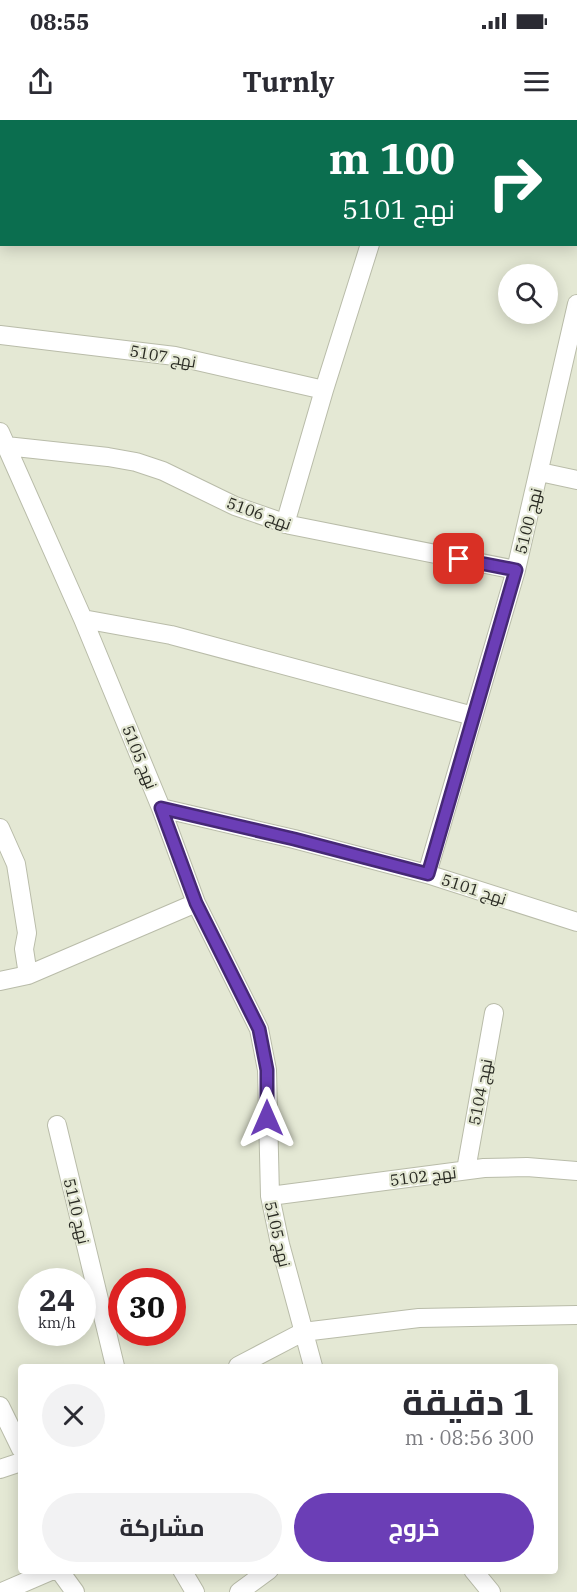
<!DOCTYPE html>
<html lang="ar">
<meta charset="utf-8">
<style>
body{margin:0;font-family:"IBM Plex Serif",Cairo,serif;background:#f2f2f3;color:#2b2b33;direction:rtl;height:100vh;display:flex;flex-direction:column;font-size:22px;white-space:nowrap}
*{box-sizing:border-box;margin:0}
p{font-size:20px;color:#7c7c81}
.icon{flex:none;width:33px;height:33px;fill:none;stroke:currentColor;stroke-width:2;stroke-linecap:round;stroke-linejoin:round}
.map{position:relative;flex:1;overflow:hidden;direction:ltr}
.side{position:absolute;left:18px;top:1244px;width:540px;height:210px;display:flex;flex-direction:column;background:#fff;border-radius:6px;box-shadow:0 3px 15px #0003;direction:rtl}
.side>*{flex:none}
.banner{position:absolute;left:0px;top:0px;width:578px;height:126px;box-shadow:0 3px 15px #0003;direction:rtl;background:#0b6e4f;color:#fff;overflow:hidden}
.buttons{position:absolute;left:498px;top:144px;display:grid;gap:12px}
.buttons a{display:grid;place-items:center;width:60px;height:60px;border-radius:50%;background:#fff;box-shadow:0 3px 15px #0003;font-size:30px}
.speed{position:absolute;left:18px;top:1148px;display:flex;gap:12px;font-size:30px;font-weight:700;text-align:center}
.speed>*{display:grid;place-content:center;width:78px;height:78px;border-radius:50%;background:#fff;box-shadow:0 3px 15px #0003;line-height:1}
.speed small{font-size:15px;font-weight:400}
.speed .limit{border:9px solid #d22;background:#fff;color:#111}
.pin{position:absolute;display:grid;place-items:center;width:51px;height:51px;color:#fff;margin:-26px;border-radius:12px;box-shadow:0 3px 9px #0006}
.me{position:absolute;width:66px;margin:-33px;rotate:0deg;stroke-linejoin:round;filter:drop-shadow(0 0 4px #0008)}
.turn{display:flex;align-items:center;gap:21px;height:126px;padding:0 24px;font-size:27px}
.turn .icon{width:78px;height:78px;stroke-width:2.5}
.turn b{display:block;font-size:42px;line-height:51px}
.round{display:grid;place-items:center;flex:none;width:63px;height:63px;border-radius:32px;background:#f2f2f3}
.headline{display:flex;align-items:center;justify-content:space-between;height:102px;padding:0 24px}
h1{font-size:36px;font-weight:700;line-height:45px}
.action{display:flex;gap:12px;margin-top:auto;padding:12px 24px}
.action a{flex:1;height:69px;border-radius:36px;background:#6b3eb6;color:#fff;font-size:24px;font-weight:700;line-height:69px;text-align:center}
.action a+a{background:#f2f2f3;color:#2b2b33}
.status{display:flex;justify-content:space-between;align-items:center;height:42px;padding:0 30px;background:#fff;direction:ltr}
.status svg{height:16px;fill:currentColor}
header{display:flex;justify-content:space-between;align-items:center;height:78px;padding:0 24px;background:#fff;font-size:27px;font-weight:700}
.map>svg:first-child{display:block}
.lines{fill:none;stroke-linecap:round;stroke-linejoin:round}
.street-casing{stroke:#b9bca9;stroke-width:20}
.secondary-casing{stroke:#b9bca9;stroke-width:26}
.street{stroke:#fff;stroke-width:18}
.secondary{stroke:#fff;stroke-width:24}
.route-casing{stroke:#462876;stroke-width:15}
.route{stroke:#6b3eb6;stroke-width:10}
.labels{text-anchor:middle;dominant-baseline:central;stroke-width:4.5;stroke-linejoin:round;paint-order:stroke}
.street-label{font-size:16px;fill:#292a23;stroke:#e4e8d4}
</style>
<div class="status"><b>08:55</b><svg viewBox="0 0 49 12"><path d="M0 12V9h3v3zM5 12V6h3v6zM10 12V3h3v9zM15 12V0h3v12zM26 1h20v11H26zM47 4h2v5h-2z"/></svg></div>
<header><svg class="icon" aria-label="menu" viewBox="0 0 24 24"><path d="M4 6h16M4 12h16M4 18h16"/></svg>Turnly<svg class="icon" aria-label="share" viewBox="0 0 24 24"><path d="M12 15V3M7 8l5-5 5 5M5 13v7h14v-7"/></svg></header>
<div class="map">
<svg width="577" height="1472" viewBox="0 0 577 1472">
<rect width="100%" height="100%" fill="#e4e8d4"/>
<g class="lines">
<g class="street-casing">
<path id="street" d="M358 2 359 0
M0 7H2
M0 215 175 236 324 270
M0 312 83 499 161 688 196 783 259 909 267 950 270 1076 280 1124 313 1246
M6 326 108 337 136 342 163 351 235 386 290 405 516 450
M540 352 577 360
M285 404 324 270 370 124
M83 499 171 515 473 596
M161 688 294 719 427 754 577 802
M0 708 16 744 27 813 24 829 28 855 0 861
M427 754 516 450 577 184
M28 855 196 783
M57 1005 115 1246
M466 1050 494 893
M270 1076 484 1048 527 1047 577 1051
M238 1246 303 1212 419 1198 577 1195
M0 1286 21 1329
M0 1349 21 1342
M59 1450 75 1472
M182 1450 195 1472
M473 1450 491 1472
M2 1472 53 1450
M239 1472 269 1450"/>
</g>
<g class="secondary-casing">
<path id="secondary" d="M404 0 408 2
M576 49H577"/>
</g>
<use href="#street" class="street"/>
<use href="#secondary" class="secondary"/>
</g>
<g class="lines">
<g class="route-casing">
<path id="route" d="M267 998V950L259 909 196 783 161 688 294 719 428 754 516 450 459 439"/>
</g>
<use href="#route" class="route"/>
</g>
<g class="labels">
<g class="street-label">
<text transform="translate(163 236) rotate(10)">نهج 5107</text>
<text transform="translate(259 393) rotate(20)">نهج 5106</text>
<text transform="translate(528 401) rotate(-76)">نهج 5100</text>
<text transform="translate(140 637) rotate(68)">نهج 5105</text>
<text transform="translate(474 769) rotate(18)">نهج 5101</text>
<text transform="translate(480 972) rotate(-79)">نهج 5104</text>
<text transform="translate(423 1056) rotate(-7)">نهج 5102</text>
<text transform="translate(77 1091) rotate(77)">نهج 5110</text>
<text transform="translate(278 1114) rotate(77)">نهج 5105</text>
</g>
</g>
</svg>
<div class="buttons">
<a><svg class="icon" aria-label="search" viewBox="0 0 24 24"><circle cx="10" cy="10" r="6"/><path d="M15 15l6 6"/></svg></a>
</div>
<div class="speed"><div>24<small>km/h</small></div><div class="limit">30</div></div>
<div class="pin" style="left:459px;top:439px;background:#d93025"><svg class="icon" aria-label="arrive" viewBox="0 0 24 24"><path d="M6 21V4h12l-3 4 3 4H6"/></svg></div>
<svg class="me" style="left:267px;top:998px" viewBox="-20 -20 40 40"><path d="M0-17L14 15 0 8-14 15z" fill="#6b3eb6" stroke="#fff" stroke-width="4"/></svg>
<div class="banner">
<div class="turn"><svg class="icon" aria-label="right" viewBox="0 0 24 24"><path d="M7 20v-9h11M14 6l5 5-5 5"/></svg><div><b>100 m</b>نهج 5101</div></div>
</div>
<section class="side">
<div class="headline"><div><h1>1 دقيقة</h1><p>300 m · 08:56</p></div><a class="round"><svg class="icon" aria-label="close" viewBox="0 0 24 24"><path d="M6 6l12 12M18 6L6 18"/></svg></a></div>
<div class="action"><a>خروج</a><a>مشاركة</a></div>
</section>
</div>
